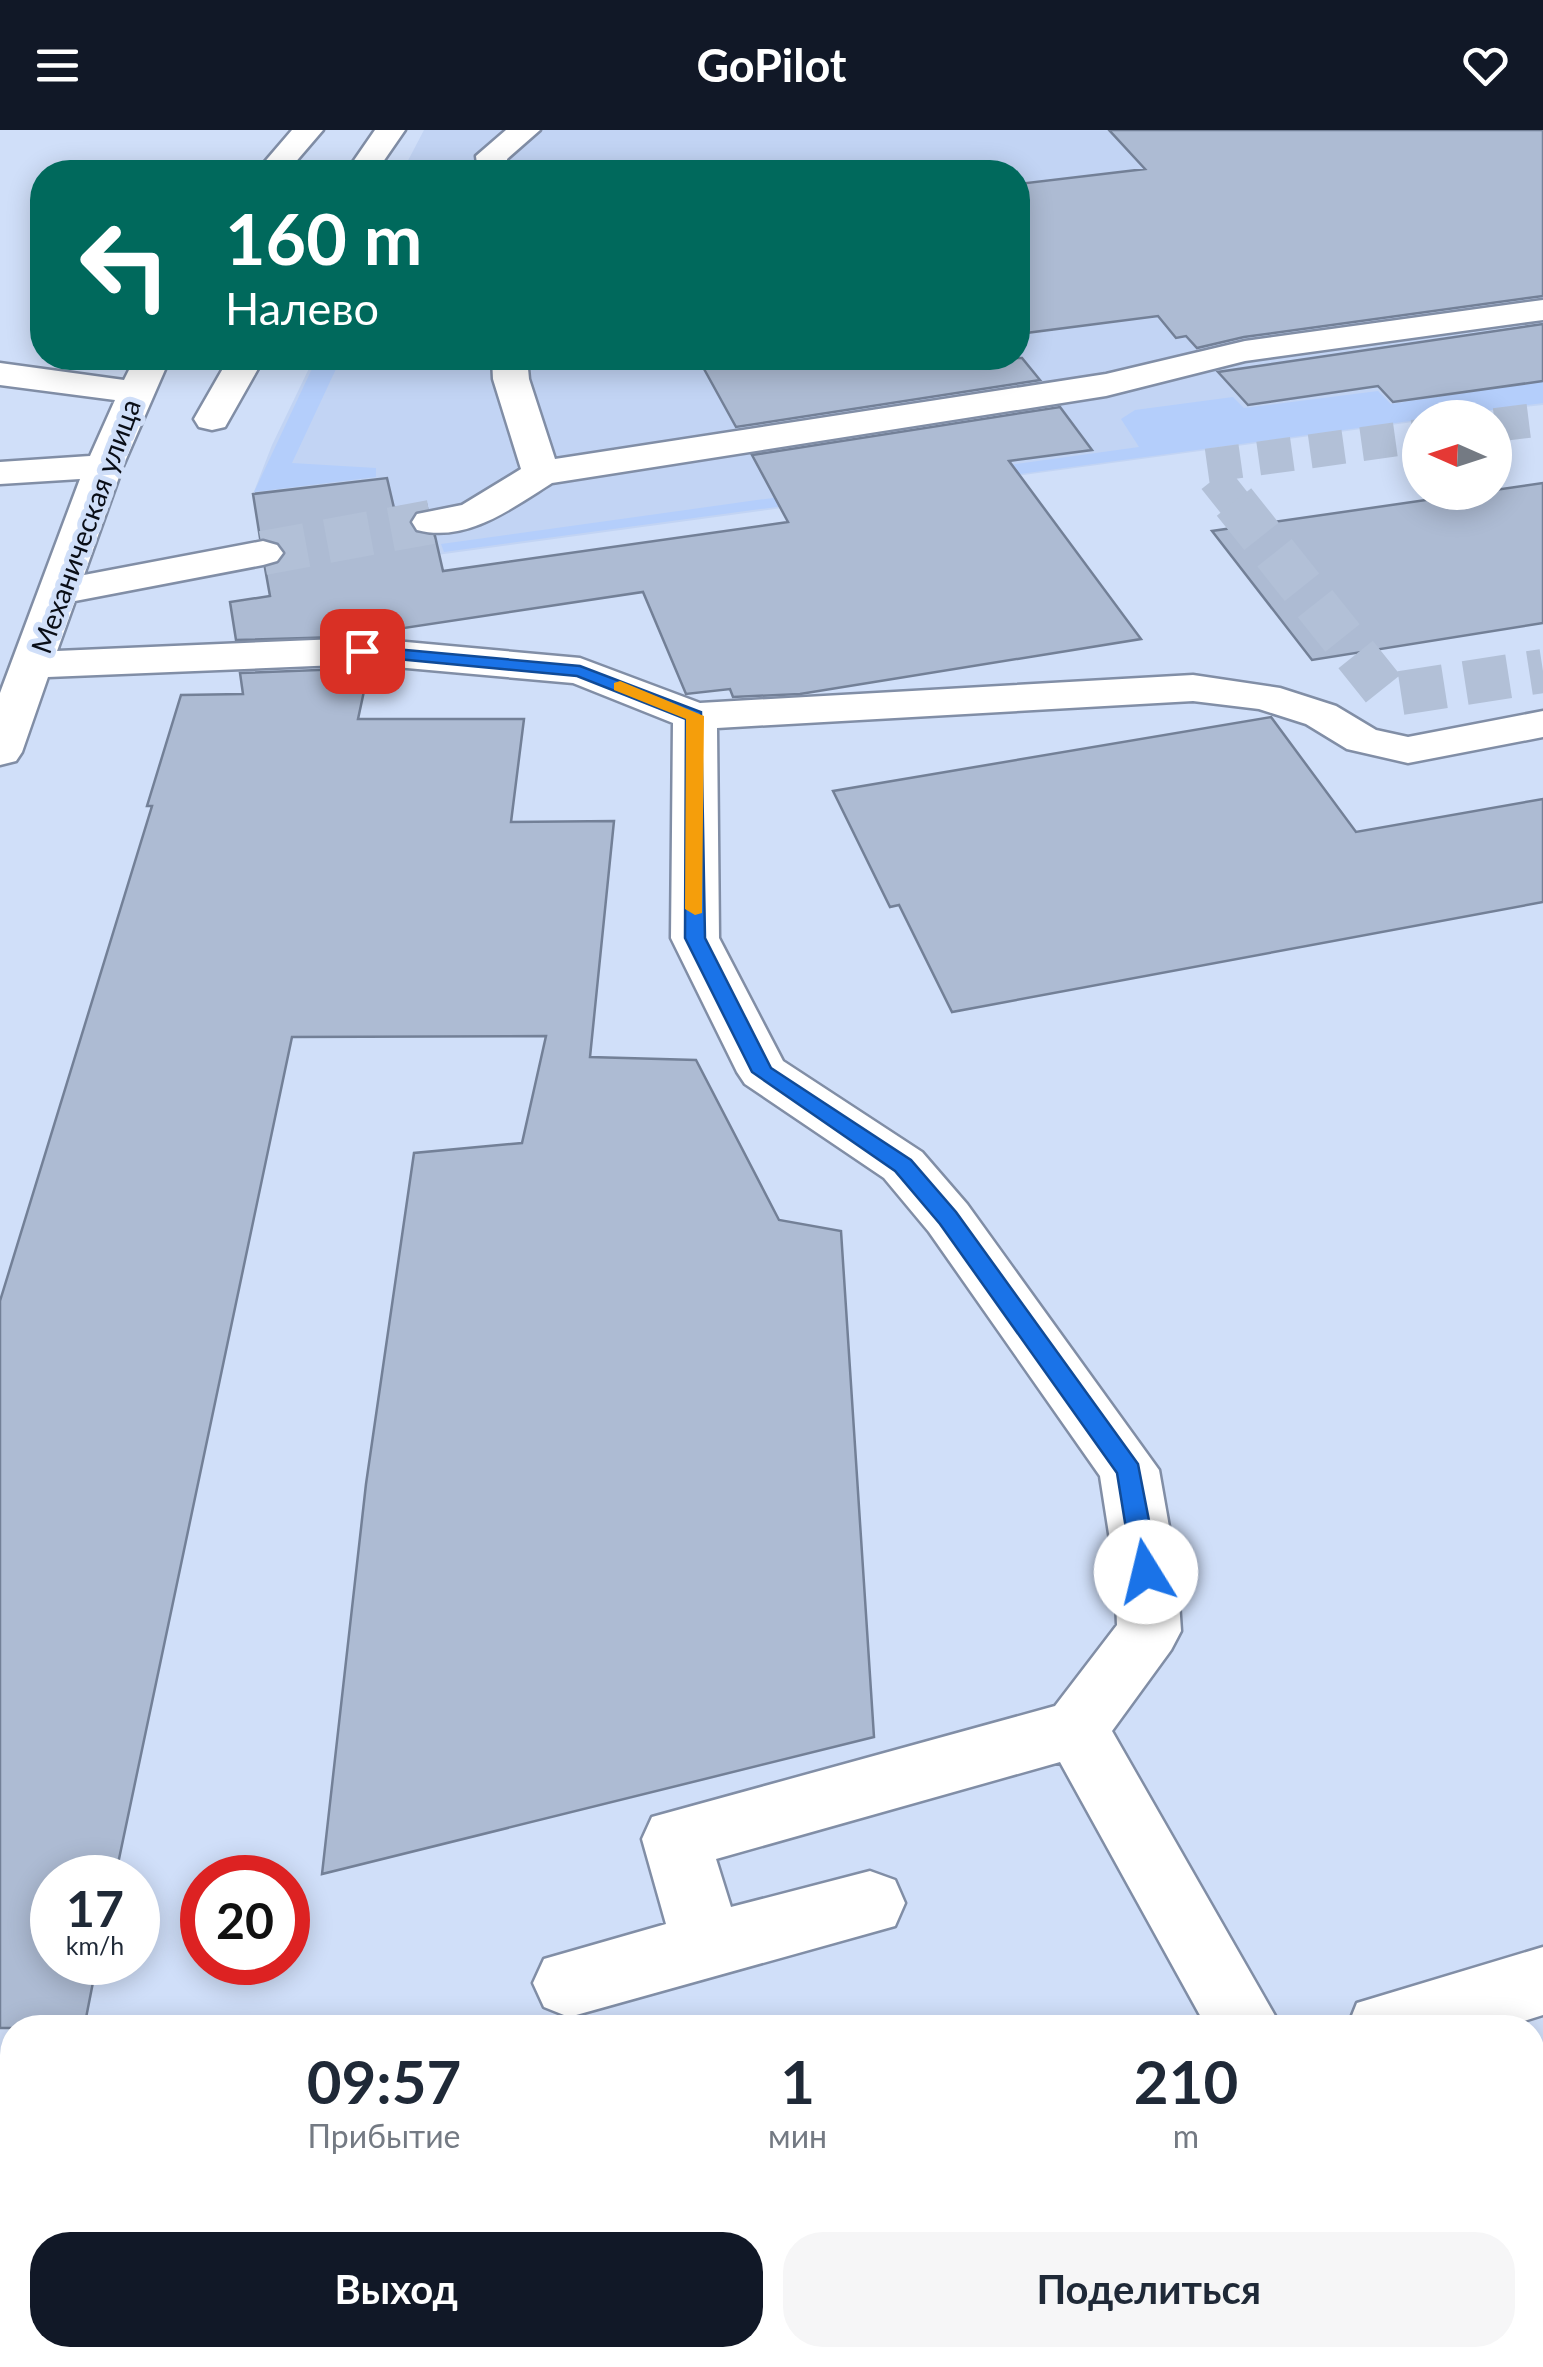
<!DOCTYPE html>
<html lang="ru">
<meta charset="utf-8">
<style>
body{margin:0;font-family:Lato,sans-serif;background:#f6f6f7;color:#1f2937;height:100vh;display:flex;flex-direction:column;font-size:38px;white-space:nowrap}
*{box-sizing:border-box;margin:0}
p{font-size:32px;color:#747a83}
.icon{flex:none;width:55px;height:55px;fill:none;stroke:currentColor;stroke-width:2;stroke-linecap:round;stroke-linejoin:round}
.map{position:relative;flex:1;overflow:hidden}
.side{position:absolute;left:0px;top:1885px;width:1545px;height:352px;display:flex;flex-direction:column;background:#fff;border-radius:40px 40px 0 0;box-shadow:0 5px 25px #0003}
.side>*{flex:none}
.guide{position:absolute;left:30px;top:30px;width:1000px;height:210px;border-radius:40px;box-shadow:0 5px 25px #0003;background:#00695c;color:#fff;overflow:hidden}
.needle{width:65px;rotate:273deg}
.buttons{position:absolute;left:1402px;top:270px;display:grid;gap:20px}
.buttons a{display:grid;place-items:center;width:110px;height:110px;border-radius:50%;background:#fff;box-shadow:0 5px 25px #0003;font-size:50px}
.speed{position:absolute;left:30px;top:1725px;display:flex;gap:20px;font-size:50px;font-weight:700;text-align:center}
.speed>*{display:grid;place-content:center;width:130px;height:130px;border-radius:50%;background:#fff;box-shadow:0 5px 25px #0003;line-height:1}
.speed small{font-size:25px;font-weight:400}
.speed .limit{border:15px solid #d22;background:#fff;color:#111}
.pin{position:absolute;display:grid;place-items:center;width:85px;height:85px;color:#fff;margin:-42px;border-radius:20px;box-shadow:0 5px 15px #0006}
.me{position:absolute;width:110px;margin:-55px;rotate:351deg;stroke-linejoin:round;filter:drop-shadow(0 0 8px #0008)}
.turn{display:flex;align-items:center;gap:35px;height:210px;padding:0 30px;font-size:45px}
.turn .icon{width:130px;height:130px;stroke-width:2.5}
.turn b{display:block;font-size:70px;line-height:85px}
.eta{display:flex;justify-content:space-evenly;align-items:center;height:170px;text-align:center}
.eta b{font-size:60px;font-weight:700;line-height:70px}
.button{display:flex;gap:20px;margin-top:auto;padding:20px 30px}
.button a{flex:1;height:115px;border-radius:40px;background:#111827;color:#fff;font-size:40px;font-weight:700;line-height:115px;text-align:center}
.button a+a{background:#f6f6f7;color:#1f2937}
header{display:flex;justify-content:space-between;align-items:center;height:130px;padding:0 30px;background:#111827;color:#fff;font-size:45px;font-weight:700}
.map>svg:first-child{display:block}
.built{fill:#c2d4f4}
.green{fill:#b4cefb}
.building{fill:#adbbd3;stroke:#738097;stroke-width:2.5}
.lines{fill:none;stroke-linecap:round;stroke-linejoin:round}
.minor-tunnel-far1{stroke:#b2c0d7;stroke-width:34;stroke-dasharray:34 18;stroke-linecap:butt}
.minor-tunnel{stroke:#b2c0d7;stroke-width:44;stroke-dasharray:44 21;stroke-linecap:butt}
.minor-casing{stroke:#818ea6;stroke-width:5}
.major-casing{stroke:#818ea6;stroke-width:5}
.minor{fill:#fff;fill-rule:evenodd}
.major{fill:#fff;fill-rule:evenodd}
.route{fill:#1a73e8;stroke:#114b97;stroke-width:2.5}
.slow{fill:#f59e0b}
.labels{text-anchor:middle;dominant-baseline:central;stroke-width:10;stroke-linejoin:round;paint-order:stroke}
.far-street-label{font-size:28px;fill:#0a0e17;stroke:#d0dff9}
</style>
<header><svg class="icon" aria-label="menu" viewBox="0 0 24 24"><path d="M4 6h16M4 12h16M4 18h16"/></svg>GoPilot<svg class="icon" aria-label="heart" viewBox="0 0 24 24"><path d="M12 20l-8-8c-3-5 5-10 8-4 3-6 11-1 8 4z"/></svg></header>
<div class="map">
<svg width="1543" height="2237" viewBox="0 0 1543 2237">
<rect width="100%" height="100%" fill="#d0dff9"/>
<path class="built" d="M424 0H1543V275L1420 288V291L268 448 253 364 272 315 314 228H1018V42H402Z
M1543 1923V2237H539L577 2225H1532V1926Z"/>
<path class="green" d="M317 228H388L377 235 336 239 292 333 376 338V347L254 362Z
M1543 236V273L444 422 441 414 1139 317 1121 289 1135 280 1233 267 1244 278 1378 261 1391 274 1522 254Z"/>
<path class="building" d="M1109 0H1543V166L1244 207 1197 218 1186 206 1176 208 1158 186 1018 204V54L1145 39Z
M1543 194V251L1393 272 1378 256 1248 275 1218 242Z
M698 228H1022L1040 250 736 297Z
M1060 277 1092 320 1009 331 1141 509 800 564 733 567 730 559 686 564 643 462 377 502 376 506 236 510 230 472 270 466 265 438 280 433 287 423 278 411 260 408 253 364 387 348 394 378 426 374 427 378 414 382 409 394 416 404 435 406 443 441 788 392 752 325Z
M1543 353V493L1312 530 1212 401Z
M369 538 358 589H524L511 692 614 691 590 927 696 930 779 1090 841 1101 874 1607 322 1744 366 1354 414 1023 522 1013 546 906 292 907 115 1748H52V1832H97L84 1898H0V1171L152 676H147L181 565 243 564 240 543Z
M1271 587 1356 702 1543 669V772L952 882 899 775 890 777 833 661Z"/>
<g class="lines">
<path class="minor-tunnel-far1" d="M1495 295 1543 289
M1236 375 1205 336 1420 306"/>
<path class="minor-tunnel" d="M1234 372 1388 565 1543 541
M263 423 431 392"/>
<g class="minor-casing">
<path id="minor" d="M292 0H323L287 42H256Z
M375 0H405L376 42H346Z
M506 0H540L507 29 508 42H478L476 26Z
M1543 170V190L1245 231 1106 266 552 353C512 378 467 413 417 400L412 392 417 384 462 375 521 339 493 249 492 228H527L529 249 555 329 1106 244 1245 211Z
M135 228H170L123 336 84 445 263 411 277 415 283 423 277 431 263 435 75 471 57 521 362 508 580 528 700 573 1193 545 1280 558 1336 576 1376 600 1408 607 1543 581V607L1408 633 1347 619 1306 594 1259 579 1193 571 717 598 719 808 783 931 922 1022 967 1074 1159 1340 1177 1442 1181 1501 1171 1520 1112 1601 1282 1898H1207L1060 1632 716 1729 731 1777 870 1741 895 1750 905 1773 895 1796 569 1887 544 1877 533 1853 544 1829 666 1794 642 1709 652 1687 1055 1576 1117 1495 1115 1442 1100 1346 929 1102 884 1048 745 954 737 942 671 808 673 593 573 553 362 534 48 547 22 622 16 631 0 635V563L80 349 0 354V332L90 326 115 270 0 255V233L124 250Z
M229 228H264L225 297 212 300 199 297 194 289Z
M1543 2060V2136L1532 2137V2061Z
M841 2225H954L949 2237H836Z
M1241 2225H1321L1326 2237H1246Z"/>
</g>
<g class="major-casing">
<path id="major" d="M1543 1817V1885L1501 1898H1347L1357 1873Z
M281 2225H393L388 2237H276Z"/>
</g>
<use href="#minor" class="minor"/>
<use href="#major" class="major"/>
</g>
<path class="route" d="M362 516 580 536 701 582 705 808 771 938 911 1030 956 1082 1138 1334 1159 1442 1155 1449 1146 1452 1137 1449 1133 1442 1117 1343 940 1094 895 1041 752 942 685 808 686 589 577 546 356 525V517Z"/>
<path class="slow" d="M620 551 704 586 702 783 695 785 685 779 686 589 614 560V553Z"/>
<g class="labels">
<g class="far-street-label">
<text transform="translate(85 396) rotate(-70)">Механическая улица</text>
</g>
</g>
</svg>
<div class="buttons">
<a><svg class="needle" viewBox="-14 -14 28 28"><path d="M0-13l5 13h-10z" fill="#e53935"/><path d="M0 13l5-13h-10z" fill="#747a83"/></svg></a>
</div>
<div class="speed"><div>17<small>km/h</small></div><div class="limit">20</div></div>
<div class="pin" style="left:362px;top:521px;background:#d93025"><svg class="icon" aria-label="arrive" viewBox="0 0 24 24"><path d="M6 21V4h12l-3 4 3 4H6"/></svg></div>
<svg class="me" style="left:1146px;top:1442px" viewBox="-20 -20 40 40"><circle r="19" fill="#fff"/><path d="M0-13L10 11 0 6-10 11z" fill="#1a73e8"/></svg>
<div class="guide">
<div class="turn"><svg class="icon" aria-label="left" viewBox="0 0 24 24"><path d="M17 20v-9H6M10 6l-5 5 5 5"/></svg><div><b>160 m</b>Налево</div></div>
</div>
<section class="side">
<div class="eta">
<div><b>09:57</b><p>Прибытие</p></div>
<div><b>1</b><p>мин</p></div>
<div><b>210</b><p>m</p></div>
</div>
<div class="button"><a>Выход</a><a>Поделиться</a></div>
</section>
</div>
